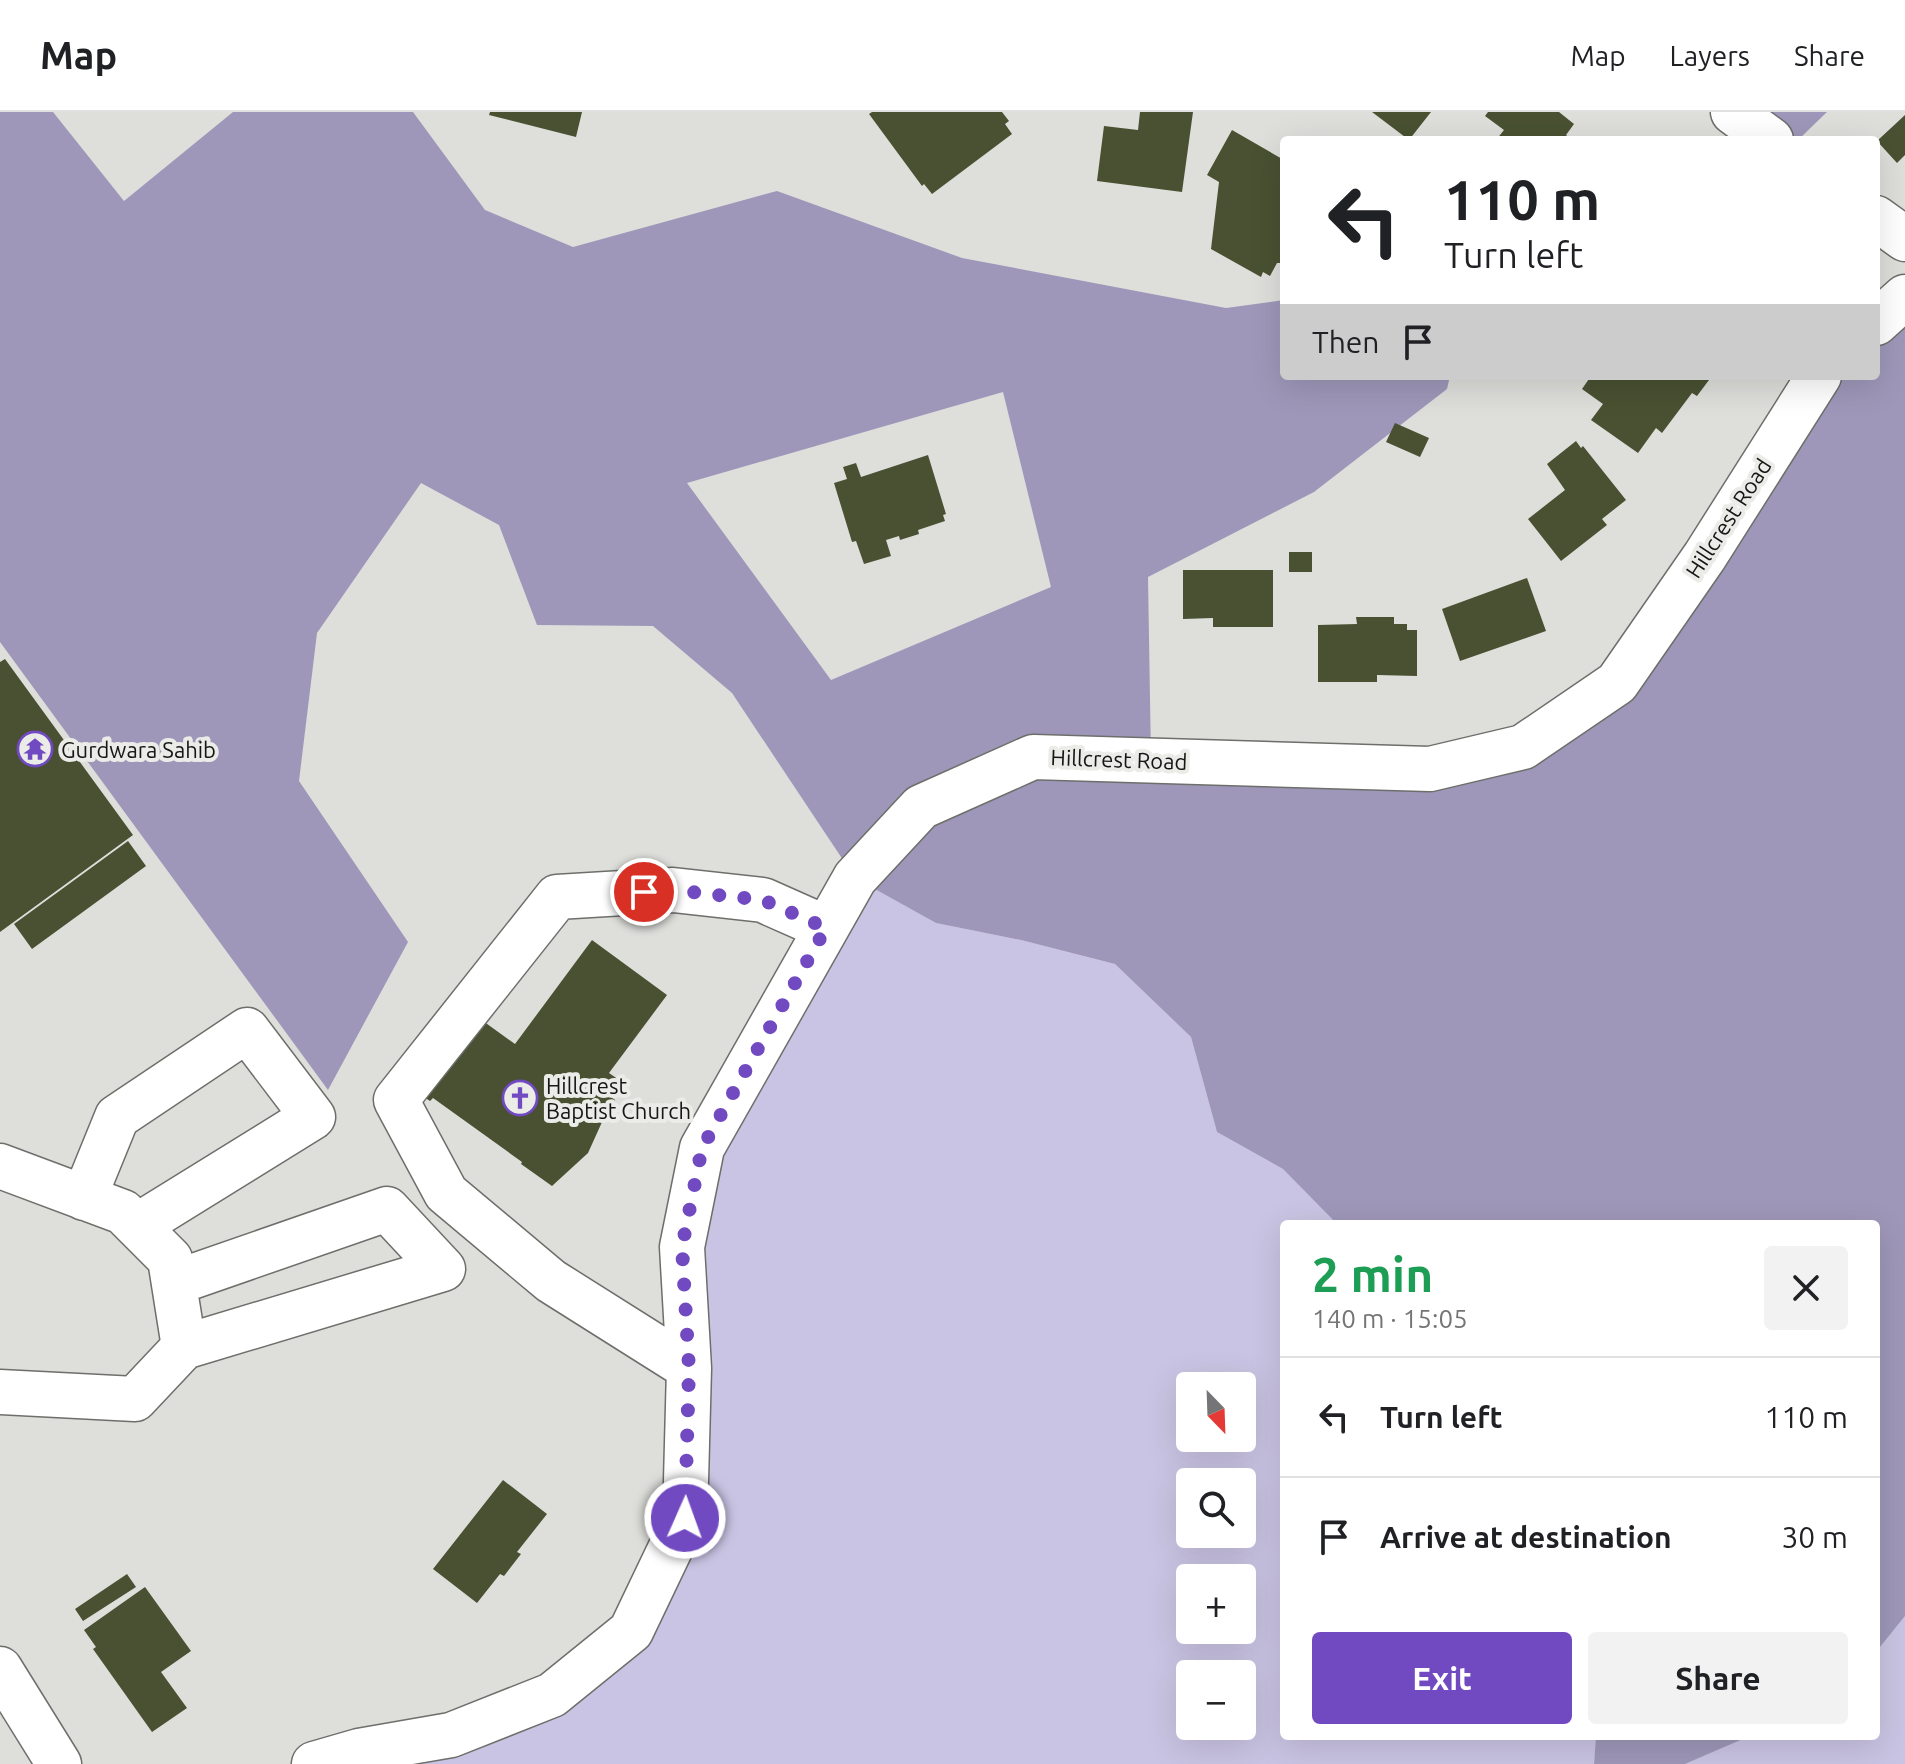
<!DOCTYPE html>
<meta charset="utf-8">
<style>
body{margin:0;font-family:Ubuntu,sans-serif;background:#f2f2f2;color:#202124;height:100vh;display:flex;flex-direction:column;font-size:30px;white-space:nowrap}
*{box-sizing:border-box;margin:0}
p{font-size:26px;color:#757577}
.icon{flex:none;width:44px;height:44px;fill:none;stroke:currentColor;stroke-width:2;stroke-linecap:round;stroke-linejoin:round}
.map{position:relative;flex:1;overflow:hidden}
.panel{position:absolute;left:1280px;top:1108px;width:600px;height:520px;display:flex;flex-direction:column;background:#fff;border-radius:8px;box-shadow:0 8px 32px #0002}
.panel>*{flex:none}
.hud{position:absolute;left:1280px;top:24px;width:600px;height:244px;border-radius:8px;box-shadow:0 8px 32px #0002;background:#fff;color:#202124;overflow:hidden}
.needle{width:52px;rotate:157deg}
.controls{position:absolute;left:1176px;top:1260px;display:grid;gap:16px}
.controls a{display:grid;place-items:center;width:80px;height:80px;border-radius:8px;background:#fff;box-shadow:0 8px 32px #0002;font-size:40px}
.pin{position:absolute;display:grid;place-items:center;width:68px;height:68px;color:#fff;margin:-34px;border:4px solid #fff;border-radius:50%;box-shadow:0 2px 8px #0007}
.me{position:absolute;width:88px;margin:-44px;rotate:2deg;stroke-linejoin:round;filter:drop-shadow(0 0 6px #0008)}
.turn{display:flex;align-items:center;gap:28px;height:168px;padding:0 32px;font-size:36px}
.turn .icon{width:104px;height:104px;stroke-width:2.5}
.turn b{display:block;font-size:56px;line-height:68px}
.then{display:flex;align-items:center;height:76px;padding:0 32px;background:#0003;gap:16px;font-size:30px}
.round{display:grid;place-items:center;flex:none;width:84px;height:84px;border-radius:8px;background:#f2f2f2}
.overview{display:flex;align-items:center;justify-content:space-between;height:136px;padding:0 32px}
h1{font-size:48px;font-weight:700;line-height:60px;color:#1e9e55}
.cta{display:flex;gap:16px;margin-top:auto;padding:16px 32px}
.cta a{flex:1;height:92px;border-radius:8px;background:#714ac2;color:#fff;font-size:32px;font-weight:700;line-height:92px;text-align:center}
.cta a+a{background:#f2f2f2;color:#202124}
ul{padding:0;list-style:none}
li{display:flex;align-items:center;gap:24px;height:120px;padding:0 32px;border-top:2px solid #e0e0e0}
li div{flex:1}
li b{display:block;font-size:30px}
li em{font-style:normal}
header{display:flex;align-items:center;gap:48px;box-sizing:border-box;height:112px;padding:0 40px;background:#fff;border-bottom:2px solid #e0e0e0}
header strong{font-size:38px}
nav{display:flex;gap:44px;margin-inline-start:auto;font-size:28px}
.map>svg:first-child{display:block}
.green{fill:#cac4e4;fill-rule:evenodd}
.forest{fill:#9e97b9;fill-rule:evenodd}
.building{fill:#495132}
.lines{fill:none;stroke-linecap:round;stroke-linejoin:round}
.minor-casing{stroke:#6d6f6b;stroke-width:47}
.minor{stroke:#fff;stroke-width:44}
.route{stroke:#714ac2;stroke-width:14;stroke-dasharray:0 25.2}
.labels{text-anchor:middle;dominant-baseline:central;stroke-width:8;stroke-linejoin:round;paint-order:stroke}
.street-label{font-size:22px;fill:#151615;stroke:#ebece8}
.poi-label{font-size:22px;fill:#151615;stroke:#ebece8;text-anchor:start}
</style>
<header>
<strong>Map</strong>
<nav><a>Map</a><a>Layers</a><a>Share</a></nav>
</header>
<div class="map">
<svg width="1905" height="1652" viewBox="0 0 1905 1652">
<rect width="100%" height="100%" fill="#dedfdb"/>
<path class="green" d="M855 766 936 811 1021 828 1115 852 1191 925 1217 1020 1283 1057 1337 1112H1284V1624H1596L1594 1652H314L451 1623 631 1519 685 1406 702 1036ZM1190 1274H1242V1326H1190ZM1190 1370H1242V1422H1190ZM1190 1466H1242V1518H1190ZM1190 1562H1242V1614H1190Z
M1905 1504V1652H1685L1750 1624H1876V1540Z"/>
<path class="forest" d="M0 0H53L124 89 233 0H413L485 98 573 135 777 79 962 146 1226 196 1284 188V264H1450L1447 277 1314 380 1148 465 1151 647 1430 657 1617 571 1819 264H1876V211L1905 185V1504L1876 1540V1112H1337L1283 1057 1217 1020 1191 925 1115 852 1021 828 936 811 855 766 732 581 653 514 537 513 499 413 421 371 317 521 299 669 408 830 328 978 0 530ZM1003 280 1051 475 831 568 687 371Z
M1733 0H1827L1798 28H1771Z
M1596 1624H1750L1685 1652H1594Z"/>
<path class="building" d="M490 0H582L576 25 489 3Z
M872 0H1002L1009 9 1005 12 1012 22 932 82 924 72 922 74 869 2Z
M1140 0H1193L1182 80 1097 69 1104 14 1138 18Z
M1372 0H1431L1409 28Z
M1488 0H1559L1574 12 1566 23 1572 28H1496L1504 18 1485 4Z
M1905 3V43L1897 51 1877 29Z
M1232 18 1284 48V151H1277L1270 164 1263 160 1261 165 1211 137 1219 70 1207 63Z
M1591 264H1712L1697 284 1692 281 1662 321 1656 316 1638 341 1591 308 1603 292 1582 277Z
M1395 311 1429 326 1420 345 1386 330Z
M1576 329 1581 336 1583 334 1626 388 1602 407 1607 413 1561 449 1528 407 1565 378 1547 352Z
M928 343 946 402 943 403 945 409 918 418 919 422 900 428 899 424 886 428 891 444 864 452 856 429 852 430 834 371 847 367 843 355 856 351 861 365Z
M1289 440H1312V460H1289Z
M1183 458H1273V515H1213V506L1183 507Z
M1527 466 1546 519 1460 549 1442 497Z
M1356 505H1394V512H1407V518H1417V564L1377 563V570H1318V513L1357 512Z
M5 547 133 723 0 820V550Z
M128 729 146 754 32 837 14 812Z
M592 828 667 883 609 961 622 970 611 985 615 988 607 999 588 1041 552 1074 521 1052 522 1050 433 986 430 989 421 983 483 909 515 932Z
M503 1368 547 1402 517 1440 521 1442 504 1464 500 1462 477 1491 433 1457Z
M127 1462 136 1475 83 1509 75 1497Z
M145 1475 191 1539 161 1560 187 1596 152 1620 93 1537 96 1535 84 1518Z"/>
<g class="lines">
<g class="minor-casing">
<path id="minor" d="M1733 0 1771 28
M1876 106 1905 127
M1876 211 1905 185
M0 1054 123 1100 170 1147 184 1235 135 1287 0 1280
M84 1086 117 1005 247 918 313 1005 137 1114
M174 1171 387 1097 443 1157 184 1235
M689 1256 551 1169 446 1081 396 988 557 785 673 778 763 788 826 816
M0 1557 59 1652
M314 1652 359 1639 451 1623 552 1583 631 1519 685 1406 689 1256 682 1135 702 1036 855 766 921 695 1033 645 1430 657 1523 635 1617 571 1705 444 1819 264"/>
</g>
<use href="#minor" class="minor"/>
</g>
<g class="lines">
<path class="route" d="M644 780 673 778 763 788 826 816 702 1036 682 1135 689 1256 685 1406"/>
</g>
<defs>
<g id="temple-ring" transform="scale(1.8)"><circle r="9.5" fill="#ebece8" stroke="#714ac2" stroke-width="1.5"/><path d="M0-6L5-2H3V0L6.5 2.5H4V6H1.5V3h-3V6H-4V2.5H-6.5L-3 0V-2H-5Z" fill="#714ac2"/></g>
<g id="church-ring" transform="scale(1.8)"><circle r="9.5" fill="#ebece8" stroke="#714ac2" stroke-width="1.5"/><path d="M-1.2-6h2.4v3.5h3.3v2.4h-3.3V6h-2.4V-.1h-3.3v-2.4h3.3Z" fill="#714ac2"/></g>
</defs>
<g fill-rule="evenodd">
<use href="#temple-ring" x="35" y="637"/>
<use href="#church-ring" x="520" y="986"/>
</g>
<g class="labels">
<g class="street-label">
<text transform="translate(1728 406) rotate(-57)">Hillcrest Road</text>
<text transform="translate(1119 647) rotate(2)">Hillcrest Road</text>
</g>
<g class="poi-label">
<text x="61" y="637">Gurdwara Sahib</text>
<text x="546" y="973">Hillcrest<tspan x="546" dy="25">Baptist Church</tspan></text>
</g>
</g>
</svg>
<div class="controls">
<a><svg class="needle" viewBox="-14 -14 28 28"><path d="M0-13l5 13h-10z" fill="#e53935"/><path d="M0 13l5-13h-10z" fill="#757577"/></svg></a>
<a><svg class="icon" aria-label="search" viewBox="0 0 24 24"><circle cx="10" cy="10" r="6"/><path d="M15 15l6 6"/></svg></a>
<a>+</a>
<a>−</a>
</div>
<div class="pin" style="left:644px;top:780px;background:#d93025"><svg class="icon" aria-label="arrive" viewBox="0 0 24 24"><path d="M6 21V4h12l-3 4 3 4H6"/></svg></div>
<svg class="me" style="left:685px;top:1406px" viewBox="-20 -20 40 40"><circle r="17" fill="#714ac2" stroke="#fff" stroke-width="3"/><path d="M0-11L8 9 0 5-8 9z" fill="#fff"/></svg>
<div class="hud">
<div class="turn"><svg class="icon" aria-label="left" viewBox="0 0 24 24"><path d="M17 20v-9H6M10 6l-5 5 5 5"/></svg><div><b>110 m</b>Turn left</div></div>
<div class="then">Then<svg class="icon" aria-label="arrive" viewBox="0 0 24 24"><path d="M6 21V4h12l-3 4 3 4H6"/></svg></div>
</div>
<section class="panel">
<div class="overview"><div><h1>2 min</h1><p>140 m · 15:05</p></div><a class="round"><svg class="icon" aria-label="close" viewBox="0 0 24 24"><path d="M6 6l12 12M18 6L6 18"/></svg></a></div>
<ul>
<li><svg class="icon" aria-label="left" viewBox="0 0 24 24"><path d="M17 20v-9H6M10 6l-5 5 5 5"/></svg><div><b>Turn left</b></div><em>110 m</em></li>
<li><svg class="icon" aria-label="arrive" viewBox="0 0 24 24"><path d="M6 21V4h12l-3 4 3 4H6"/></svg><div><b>Arrive at destination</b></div><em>30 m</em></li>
</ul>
<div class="cta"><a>Exit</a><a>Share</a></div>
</section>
</div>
